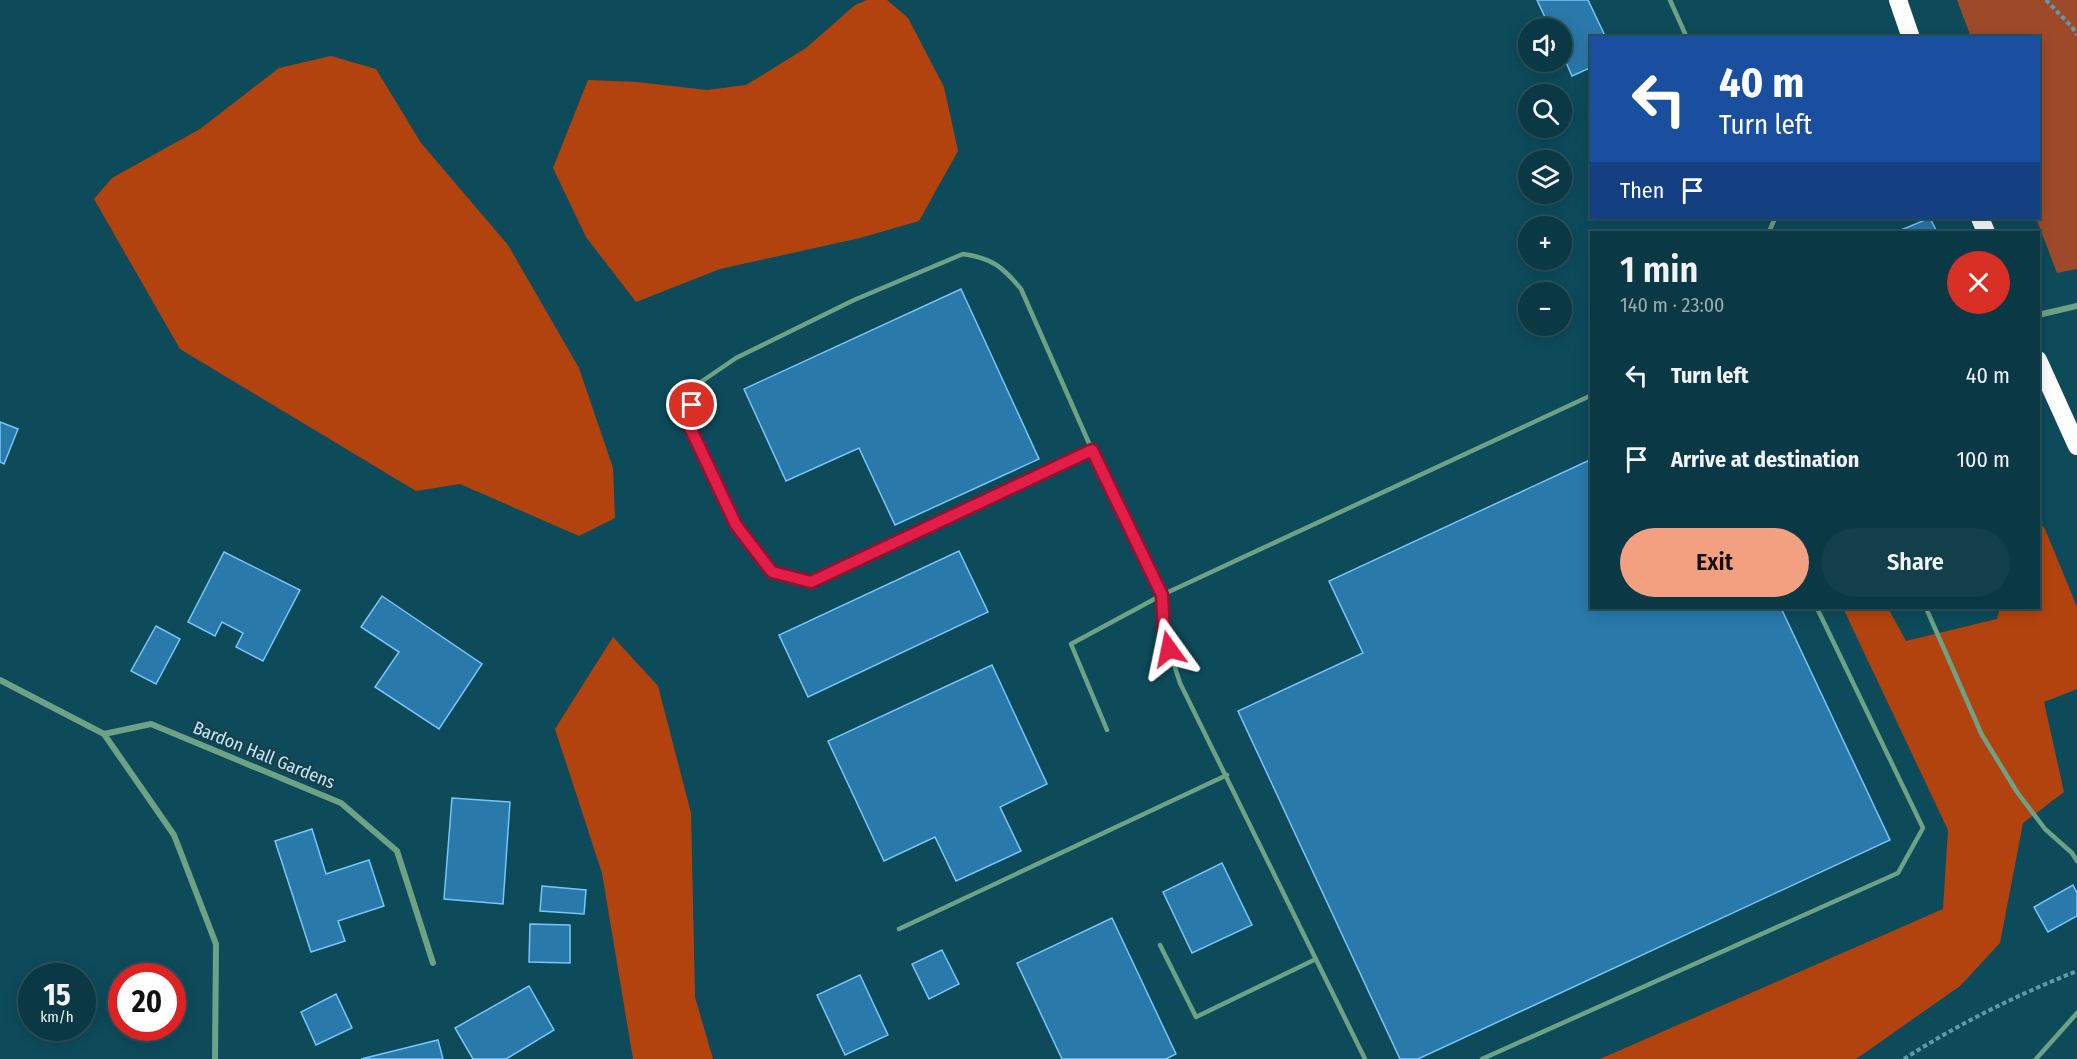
<!DOCTYPE html>
<meta charset="utf-8">
<style>
body{margin:0;font-family:"Fira Sans Condensed",sans-serif;background:#133f4b;color:#f1f3f6;height:100vh;display:flex;flex-direction:column;font-size:22px;white-space:nowrap}
*{box-sizing:border-box;margin:0}
p{font-size:20px;color:#99acb2}
.icon{flex:none;width:33px;height:33px;fill:none;stroke:currentColor;stroke-width:2;stroke-linecap:round;stroke-linejoin:round}
.map{position:relative;flex:1;overflow:hidden}
.drawer{position:absolute;left:1590px;top:231px;width:450px;height:378px;display:flex;flex-direction:column;background:#0a3844;border-radius:0px;box-shadow:0 3px 15px #0003,0 0 0 2px #2a525d}
.drawer>*{flex:none}
.banner{position:absolute;left:1590px;top:36px;width:450px;height:183px;border-radius:0px;box-shadow:0 3px 15px #0003,0 0 0 2px #2a525d;background:#1a4fa0;color:#fff;overflow:hidden}
.buttons{position:absolute;left:1518px;top:18px;display:grid;gap:12px}
.buttons a{display:grid;place-items:center;width:54px;height:54px;border-radius:50%;background:#0a3844;box-shadow:0 3px 15px #0003,0 0 0 2px #2a525d;font-size:30px}
.speed{position:absolute;left:18px;top:963px;display:flex;gap:12px;font-size:30px;font-weight:700;text-align:center}
.speed>*{display:grid;place-content:center;width:78px;height:78px;border-radius:50%;background:#0a3844;box-shadow:0 3px 15px #0003,0 0 0 2px #2a525d;line-height:1}
.speed small{font-size:15px;font-weight:400}
.speed .limit{border:9px solid #d22;background:#fff;color:#111}
.pin{position:absolute;display:grid;place-items:center;width:51px;height:51px;color:#fff;margin:-26px;border:3px solid #fff;border-radius:50%;box-shadow:0 2px 6px #0007}
.me{position:absolute;width:66px;margin:-33px;rotate:348deg;stroke-linejoin:round;filter:drop-shadow(0 0 4px #0008)}
.turn{display:flex;align-items:center;gap:21px;height:126px;padding:0 30px;font-size:27px}
.turn .icon{width:78px;height:78px;stroke-width:2.5}
.turn b{display:block;font-size:42px;line-height:51px}
.then{display:flex;align-items:center;height:57px;padding:0 30px;background:#0003;gap:12px;font-size:22px}
.round{display:grid;place-items:center;flex:none;width:63px;height:63px;border-radius:32px;background:#133f4b}
.summary{display:flex;align-items:center;justify-content:space-between;height:102px;padding:0 30px}
h1{font-size:36px;font-weight:600;line-height:45px}
.cta{display:flex;gap:12px;margin-top:auto;padding:12px 30px}
.cta a{flex:1;height:69px;border-radius:36px;background:#f3a081;color:#111;font-size:24px;font-weight:600;line-height:69px;text-align:center}
.cta a+a{background:#133f4b;color:#f1f3f6}
ul{padding:0;list-style:none}
li{display:flex;align-items:center;gap:18px;height:84px;padding:0 30px}
li div{flex:1}
li b{display:block;font-size:22px}
li em{font-style:normal}
.map>svg:first-child{display:block}
.green{fill:#9e4a2a}
.forest{fill:#b3430e}
.building{fill:#2a79ab;stroke:#78c5fa;stroke-width:1.5}
.lines{fill:none;stroke-linecap:round;stroke-linejoin:round}
.path{stroke:#6299a9;stroke-width:4;stroke-dasharray:4.5 3;stroke-linecap:butt}
.lane{stroke:#6da286;stroke-width:4.5}
.street{stroke:#6da286;stroke-width:6}
.highway{stroke:#fff;stroke-width:18}
.route-casing{stroke:#92132f;stroke-width:15}
.route{stroke:#e11d48;stroke-width:10}
.labels{text-anchor:middle;dominant-baseline:central;stroke-width:4.5;stroke-linejoin:round;paint-order:stroke}
.street-label{font-size:18px;fill:#bbeafb;stroke:#1c3e49}
</style>
<div class="map">
<svg width="2077" height="1059" viewBox="0 0 2077 1059">
<rect width="100%" height="100%" fill="#0d4b5b"/>
<path class="green" d="M1957 0H2077V269L2057 273 2036 218H2038V38L1971 37Z"/>
<path class="forest" d="M867 0H887L908 18 944 87 958 151 919 221 860 238 720 269 636 302 586 237 553 168 588 80 637 82 707 90 746 85 806 48 855 5Z
M331 56 376 69 421 143 508 245 579 368 613 468 615 518 579 536 460 484 416 491 180 349 94 199 112 178 200 129 279 68Z
M2039 522 2045 529 2077 607V689L2044 702 2064 792 2023 823 2000 943 1960 986 1856 1059H1600L1943 909 1948 830 1843 608H1888L1906 641 1997 619 2000 608H2038Z
M613 637 658 686 691 813 695 997 713 1059H633L602 873 555 729Z"/>
<path class="building" d="M1537 0H1588L1606 38H1592V67L1572 76 1562 53V28H1550Z
M1930 218 1937 232H1896Z
M961 289 1039 459 895 525 859 448 786 481 744 389Z
M0 422 18 429 4 464 0 462Z
M1592 459V608H1781L1890 840 1418 1059H1400L1238 711 1363 653 1329 581Z
M959 551 988 612 808 697 779 635Z
M224 552 300 590 263 661 236 647 243 633 222 622 215 636 188 622Z
M382 596 482 664 439 729 375 687 399 652 361 627Z
M156 626 180 639 156 684 131 671Z
M992 665 1047 784 1000 807 1021 851 956 881 935 837 884 861 828 741Z
M452 798 510 802 503 904 444 899Z
M312 829 326 874 369 860 384 906 338 921 345 941 311 952 275 841Z
M1222 863 1252 925 1192 953 1163 892Z
M2073 885 2077 893V916L2048 932 2034 907Z
M542 886 586 890 584 914 540 911Z
M1112 918 1176 1054 1166 1059H1062L1017 963Z
M530 924 570 925V963L529 962Z
M942 950 959 984 929 999 912 964Z
M860 975 888 1035 845 1055 817 995Z
M529 986 554 1030 506 1059H473L455 1028Z
M336 994 352 1028 316 1045 301 1012Z
M438 1040 443 1059H361Z"/>
<g class="lines">
<path class="path" d="M2046 0 2072 27 2077 35
M1904 1059C1958 1024 2017 995 2077 971"/>
<path class="lane" d="M1670 0 1687 38
M1769 232 1775 218
M1092 450 811 582 772 572 736 525 688 423 695 386 736 358 854 300 963 254C992 258 1003 267 1021 289L1092 450 1162 595 1071 644 1107 730
M1926 608 1982 735 2017 792 2045 829 2072 853 2077 861
M899 929 1227 775
M1160 945 1196 1017 1316 959
M1365 1059 1180 683 1164 633 1162 595 1592 395
M1482 1059 1898 873 1923 828 1817 608
M2036 1059 2077 1013"/>
<path class="street" d="M2038 315 2077 306
M0 680 104 734 151 724 341 803 397 851 433 963
M104 734 174 835 216 944 215 1059"/>
<path class="highway" d="M1898 0 1911 38
M1980 218 1986 232
M2038 360 2077 446"/>
</g>
<g class="lines">
<g class="route-casing">
<path id="route" d="M692 405 688 423 736 525 772 572 811 582 1092 450 1162 595 1164 633 1169 649"/>
</g>
<use href="#route" class="route"/>
</g>
<g class="labels">
<g class="street-label">
<text transform="translate(264 755) rotate(22)">Bardon Hall Gardens</text>
</g>
</g>
</svg>
<div class="buttons">
<a><svg class="icon" aria-label="sound" viewBox="0 0 24 24"><path d="M4 9h4l5-4v14l-5-4H4zM17 9q2 3 0 6"/></svg></a>
<a><svg class="icon" aria-label="search" viewBox="0 0 24 24"><circle cx="10" cy="10" r="6"/><path d="M15 15l6 6"/></svg></a>
<a><svg class="icon" aria-label="layers" viewBox="0 0 24 24"><path d="M12 4l9 5-9 5-9-5zM3 14l9 5 9-5"/></svg></a>
<a>+</a>
<a>−</a>
</div>
<div class="speed"><div>15<small>km/h</small></div><div class="limit">20</div></div>
<div class="pin" style="left:692px;top:405px;background:#d93025"><svg class="icon" aria-label="arrive" viewBox="0 0 24 24"><path d="M6 21V4h12l-3 4 3 4H6"/></svg></div>
<svg class="me" style="left:1169px;top:649px" viewBox="-20 -20 40 40"><path d="M0-17L14 15 0 8-14 15z" fill="#e11d48" stroke="#fff" stroke-width="4"/></svg>
<div class="banner">
<div class="turn"><svg class="icon" aria-label="left" viewBox="0 0 24 24"><path d="M17 20v-9H6M10 6l-5 5 5 5"/></svg><div><b>40 m</b>Turn left</div></div>
<div class="then">Then<svg class="icon" aria-label="arrive" viewBox="0 0 24 24"><path d="M6 21V4h12l-3 4 3 4H6"/></svg></div>
</div>
<section class="drawer">
<div class="summary"><div><h1>1 min</h1><p>140 m · 23:00</p></div><a class="round" style="background:#d93025;color:#fff"><svg class="icon" aria-label="close" viewBox="0 0 24 24"><path d="M6 6l12 12M18 6L6 18"/></svg></a></div>
<ul>
<li><svg class="icon" aria-label="left" viewBox="0 0 24 24"><path d="M17 20v-9H6M10 6l-5 5 5 5"/></svg><div><b>Turn left</b></div><em>40 m</em></li>
<li><svg class="icon" aria-label="arrive" viewBox="0 0 24 24"><path d="M6 21V4h12l-3 4 3 4H6"/></svg><div><b>Arrive at destination</b></div><em>100 m</em></li>
</ul>
<div class="cta"><a>Exit</a><a>Share</a></div>
</section>
</div>
